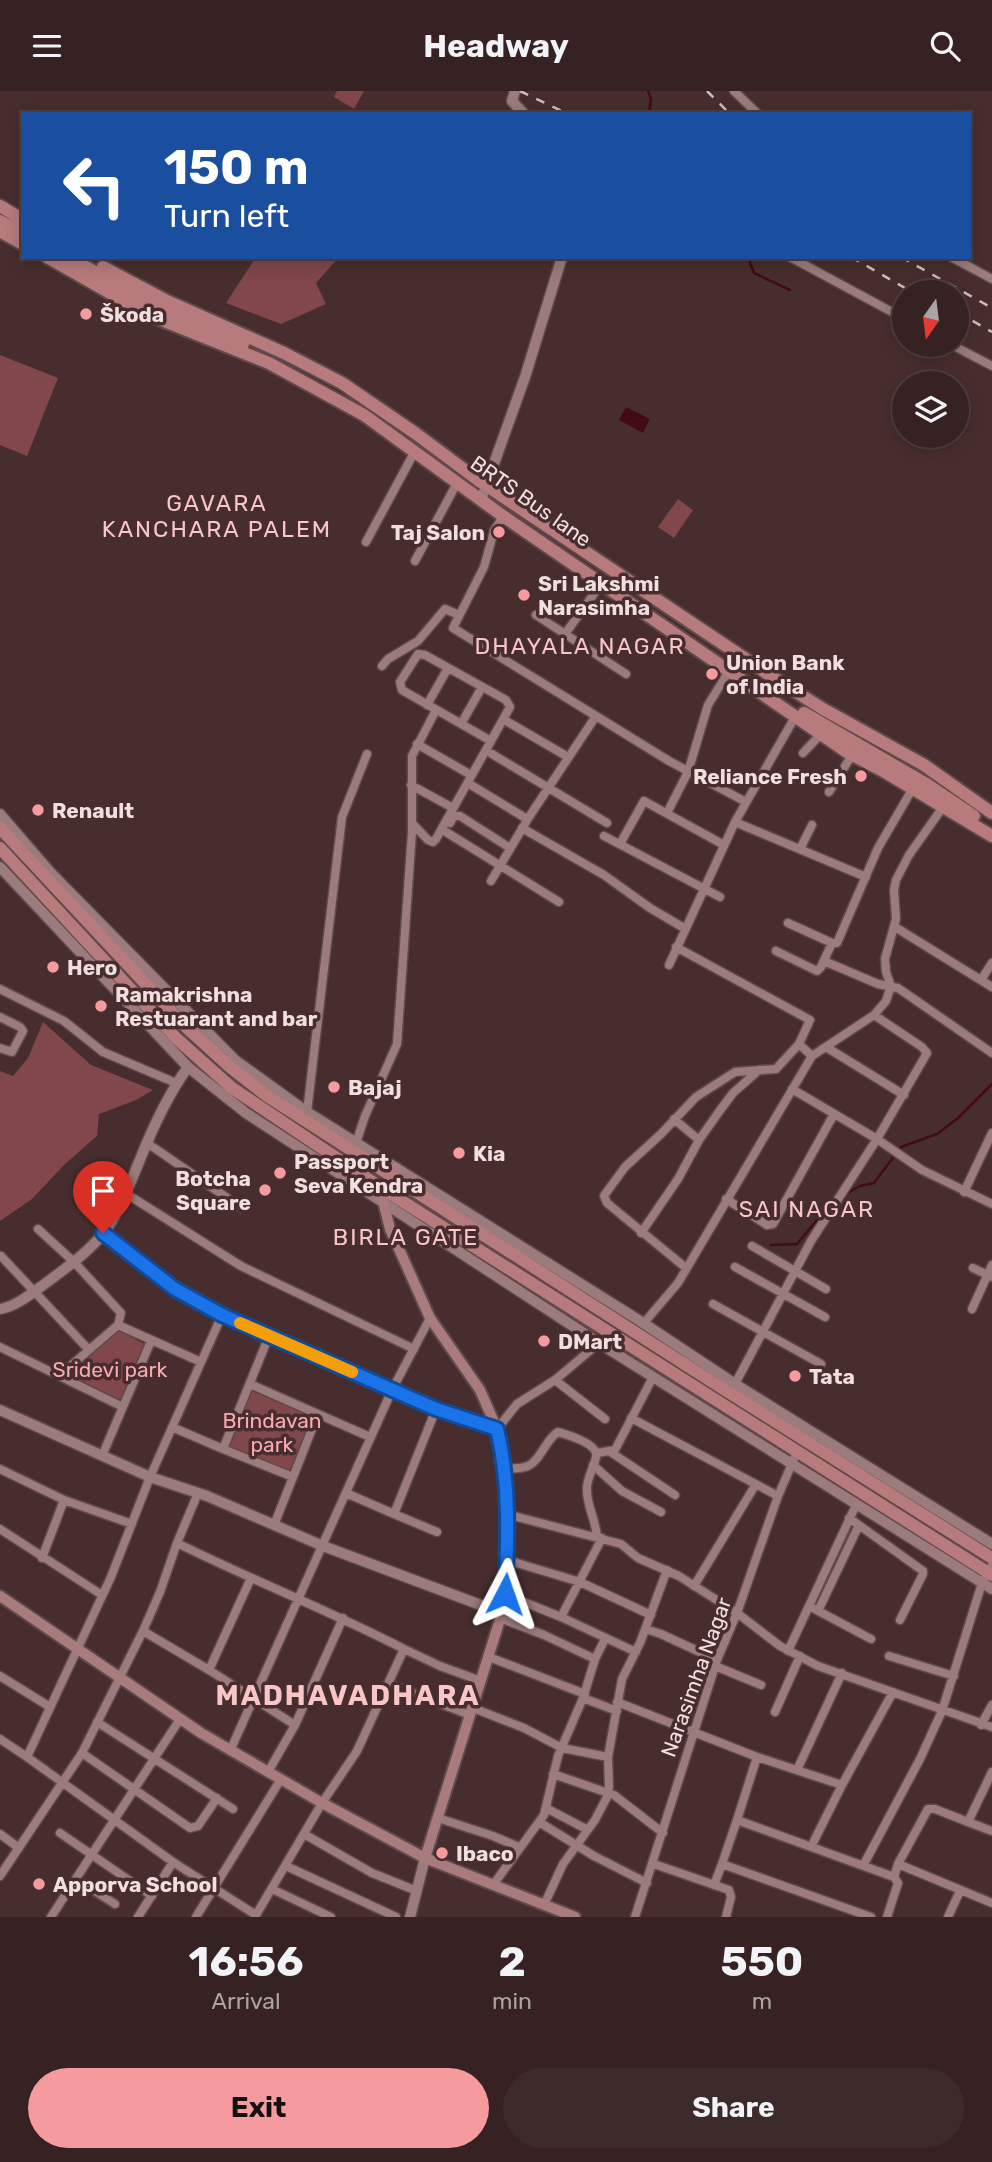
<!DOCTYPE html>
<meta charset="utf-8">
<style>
body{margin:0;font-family:Rubik,sans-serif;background:#3d2a2a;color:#f1f3f6;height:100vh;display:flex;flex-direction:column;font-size:26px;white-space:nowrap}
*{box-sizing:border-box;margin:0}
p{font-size:23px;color:#aaa4a5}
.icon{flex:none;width:38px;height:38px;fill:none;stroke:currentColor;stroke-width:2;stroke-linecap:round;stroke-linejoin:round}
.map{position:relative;height:1826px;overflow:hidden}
.sheet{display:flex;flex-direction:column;background:#362222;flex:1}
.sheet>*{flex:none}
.banner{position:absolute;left:21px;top:21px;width:950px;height:147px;border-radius:0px;box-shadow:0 4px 18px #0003,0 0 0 2px #503f40;background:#1a4fa0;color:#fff;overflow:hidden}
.needle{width:46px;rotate:194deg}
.buttons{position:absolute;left:892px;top:189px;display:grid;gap:14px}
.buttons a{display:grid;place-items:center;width:77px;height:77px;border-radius:50%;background:#362222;box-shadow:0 4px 18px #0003,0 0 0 2px #503f40;font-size:35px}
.pin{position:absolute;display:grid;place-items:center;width:60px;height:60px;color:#fff;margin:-72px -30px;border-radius:50% 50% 50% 0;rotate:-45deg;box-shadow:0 0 7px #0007}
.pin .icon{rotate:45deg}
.me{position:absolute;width:77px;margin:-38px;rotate:4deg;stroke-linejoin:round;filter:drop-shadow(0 0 5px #0008)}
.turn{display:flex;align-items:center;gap:24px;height:147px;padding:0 28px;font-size:32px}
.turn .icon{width:91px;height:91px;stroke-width:2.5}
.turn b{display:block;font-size:49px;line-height:60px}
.eta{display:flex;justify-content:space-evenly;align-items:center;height:119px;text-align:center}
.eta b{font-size:42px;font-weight:700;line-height:49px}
.primary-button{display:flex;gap:14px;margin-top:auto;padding:14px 28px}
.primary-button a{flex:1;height:80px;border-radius:42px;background:#f59b9e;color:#111;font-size:28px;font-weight:700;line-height:80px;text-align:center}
.primary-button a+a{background:#3d2a2a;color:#f1f3f6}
header{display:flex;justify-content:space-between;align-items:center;height:91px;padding:0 28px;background:#362222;font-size:32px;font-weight:700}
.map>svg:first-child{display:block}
.green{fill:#81474b}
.water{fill:#430b13}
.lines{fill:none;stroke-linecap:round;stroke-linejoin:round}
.stream{stroke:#430b13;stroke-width:2.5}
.minor-casing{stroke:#60494a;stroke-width:11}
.tertiary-casing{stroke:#60494a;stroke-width:13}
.secondary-casing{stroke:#60494a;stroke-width:14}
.primary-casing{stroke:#60494a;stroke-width:16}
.minor{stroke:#9b7b7c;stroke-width:8}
.tertiary{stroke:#9b7b7c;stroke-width:10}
.secondary{stroke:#a97b7d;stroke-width:10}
.primary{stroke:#b77b7d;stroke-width:12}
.rail{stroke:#d0bcbc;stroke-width:2.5;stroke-dasharray:9 9;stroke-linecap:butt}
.route-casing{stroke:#114b97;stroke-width:18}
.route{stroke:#1a73e8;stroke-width:12}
.slow{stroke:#f59e0b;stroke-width:12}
.poi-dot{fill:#f59b9e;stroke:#482d2e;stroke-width:2.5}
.labels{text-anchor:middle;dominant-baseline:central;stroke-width:7;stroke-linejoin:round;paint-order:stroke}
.poi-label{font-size:21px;font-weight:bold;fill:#f1dfdf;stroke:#482d2e;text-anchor:start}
.street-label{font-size:21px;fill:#f1dfdf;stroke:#482d2e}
.park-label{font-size:21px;fill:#f9abae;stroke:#482d2e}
.neighbourhood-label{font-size:23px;letter-spacing:2px;fill:#f9c5c6;stroke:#482d2e}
.district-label{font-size:28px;font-weight:bold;letter-spacing:2px;fill:#f9c5c6;stroke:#482d2e}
</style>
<header><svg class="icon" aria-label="menu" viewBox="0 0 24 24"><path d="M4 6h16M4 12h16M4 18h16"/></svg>Headway<svg class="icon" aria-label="search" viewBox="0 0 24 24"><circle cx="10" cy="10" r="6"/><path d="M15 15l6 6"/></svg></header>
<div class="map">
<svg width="992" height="1826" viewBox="0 0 992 1826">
<rect width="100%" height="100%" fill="#482d2e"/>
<path class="green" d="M337 0H364L354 18 334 6Z
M256 166H339L316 192 326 213 281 233 226 212Z
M0 264 58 287 27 365 0 354Z
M678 408 693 419 674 447 658 436Z
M43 931 91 974 153 999 136 1009 99 1023 97 1045 64 1074 32 1108 0 1130V980L13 985 28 967Z
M117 1238 146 1254 122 1311 67 1285Z
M252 1300 315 1327 292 1383 229 1357Z"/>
<path class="water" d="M626 316 650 328 643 342 619 329Z"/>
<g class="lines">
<path class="stream" d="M648 0 651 8 649 23
M748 166 754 182 790 199
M844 1104 860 1095 874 1092 901 1056 937 1043 958 1027 992 993
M771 1154 797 1153 832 1111"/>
<g class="minor-casing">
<path id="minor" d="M734 0 758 23
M790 166 905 228
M951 166 992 188
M952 254 992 275
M366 451 415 360
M415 470 457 392
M536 524 626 583
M565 543 601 493
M382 575 388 568 418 550 445 518 459 524
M427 614 448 577
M596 625 669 670 746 711
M508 631 568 666
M461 633 482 596
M417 653 471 684
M803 662 821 643
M492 663 607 732
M411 694 453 717
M471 694 527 728
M829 701 852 664
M667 722 688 681 708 614 729 580
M735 731 866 786
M412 732 428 749 433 751 436 748 510 616 506 609 425 564 418 563 400 591 402 599 491 650
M450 732 454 725H460L510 757
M522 737 604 784 650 817 684 837
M446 741 559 811
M604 745 720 806
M620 753 644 710 724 754
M800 758 812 734
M491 790 529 726 596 625 453 537 484 476 494 440 503 425
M788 832 832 852H837L878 757 913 697
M895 836 992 896
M676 856 810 929 799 953 812 965
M776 860 817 880 821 876 832 852
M824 870 878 893 898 897 992 962
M669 874 735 731 795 626
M981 889 992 872
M0 898 64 930 103 961 176 992
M0 926 20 936 23 940 12 961 0 957
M826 956 904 1004
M792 998 877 1048 927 962 922 956 874 924
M307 1021 342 726 367 663
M674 1028 699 1049
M147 1052 242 1117
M356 1052 365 1025 397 953 412 741V665L436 619
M964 1101 992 1042
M125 1102 241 1175 414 1258
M726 1108 767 1134 773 1133 834 1023
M38 1138 74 1171 121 1222 118 1234
M103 1142 175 1197 222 1224 436 1318 497 1338 517 1313 555 1289 599 1252
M641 1142 678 1088 699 1049 721 1018 733 1002 759 979
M752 1155 826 1198
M1 1165 89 1259
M735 1176 825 1226
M686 1177 607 1112 604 1105 606 1102 625 1076 661 1043 696 1006 735 981 776 978 799 953
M973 1177 992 1186
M713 1213 821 1273
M972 1218 992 1174
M643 1233 678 1192 812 965 874 924 886 910 891 895 886 881 885 868 896 828 894 799 896 789 909 764 943 716
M269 1245 223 1358 293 1386
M0 1256 123 1316
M60 1284 118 1234 201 1271
M555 1289 605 1328
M250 1293 370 1346
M735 1293 811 1150 877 1048 922 1079 992 1113
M631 1327 778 1405
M172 1336 223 1358
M597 1362 615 1359 653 1286
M612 1362 675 1404
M102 1365 151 1250
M593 1374 622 1400 661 1421
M0 1378 64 1409 132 1433
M505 1378C512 1377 521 1378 528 1375 541 1369 545 1349 558 1341 568 1344 599 1353 596 1366 594 1377 587 1386 587 1397 586 1414 596 1429 597 1446
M198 1402 177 1452C252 1489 330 1520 404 1558L357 1660 322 1712 256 1824 173 1771 27 1666 111 1486 150 1386 222 1224
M346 1402 394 1423 436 1318
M856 1414 809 1515 871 1548
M394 1423 437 1441
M506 1423 621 1453 638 1467 679 1485 737 1522 780 1555 818 1575 992 1636
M849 1427 923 1480V1483L900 1529
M274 1434 318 1323
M0 1438 102 1504
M42 1467 64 1409
M507 1469 580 1491 651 1524
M694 1495 756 1393
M504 1503 561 1526 636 1561
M818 1520 859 1434
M561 1526 602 1447
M500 1527 544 1544 595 1568
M646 1538 661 1543 717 1569
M143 1540 209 1579 295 1634
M404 1558 440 1575 481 1590
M788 1560 809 1515
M889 1565 954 1585
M489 1566 585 1603
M715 1575 761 1594
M209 1579 251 1487
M0 1585 50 1616
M389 1593 470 1624
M583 1607 617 1620
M617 1611 757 1666 842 1694 893 1601
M473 1617 524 1637 562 1657 608 1666
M775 1621 800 1565
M97 1631 233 1718
M981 1634 992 1614
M0 1648 27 1666
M230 1660 392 1299 430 1227
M82 1662 190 1737 198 1735 217 1707
M797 1679 842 1582
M268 1681 295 1634 343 1527
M992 1681 968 1731 992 1740
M553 1683 614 1704 663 1742
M546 1717 588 1739
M438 1727 493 1745 519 1756
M737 1729 757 1666
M539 1731 594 1765 647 1792
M60 1742 152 1805
M0 1743 19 1757
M304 1743 372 1782 417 1800
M812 1754 842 1694
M654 1773 729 1799 731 1806 726 1826
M864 1773 920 1668 942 1620 982 1492 992 1474
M898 1773 992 1812
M286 1775 396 1826
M0 1785 82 1662 143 1540 160 1501 177 1452
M894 1786 898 1773 928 1718H935L968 1731
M76 1788 115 1813
M493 1794 544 1724 558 1665 583 1607 595 1568 605 1548
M714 1794 722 1773
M272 1798 331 1826
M544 1814 563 1773 595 1729 607 1706 609 1696 608 1666 622 1588 640 1552 667 1479
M51 1826 180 1628
M138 1826 173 1771
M196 1826 281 1688
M635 1826 717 1569 737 1522 778 1405 797 1361
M871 1826 722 1773 737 1729 894 1786 898 1792 887 1826
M948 1826 960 1800"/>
</g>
<g class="tertiary-casing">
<path id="tertiary" d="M515 0 512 10 524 23
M481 409 525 286 562 166
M0 723 50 781 235 969 307 1021 640 1230 735 1293 992 1453
M0 776 188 976 246 1022 599 1252 992 1498
M0 1218C17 1215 32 1202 46 1192 66 1177 87 1162 103 1143 119 1122 129 1095 139 1071 152 1038 167 1005 188 976
M0 1319 150 1386 207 1405 323 1455 502 1522
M410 1826 425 1767"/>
</g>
<g class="secondary-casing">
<path id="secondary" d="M396 1077 383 1098V1110L390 1138 430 1227 480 1299 497 1338 505 1378 507 1469 502 1522 425 1767
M0 1505 201 1642 322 1712 425 1767 575 1826"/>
</g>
<g class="primary-casing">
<path id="primary" d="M0 115 23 129
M0 130 23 142
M0 140 23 153
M47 166 149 224 269 272 364 324 503 425 847 661 885 681 992 745
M68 166 152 213 243 253
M103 176 167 210 284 262 342 292 415 342 478 389 774 587 823 618 924 674 992 722
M804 622 928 694 974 725
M0 737 185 935 230 976 267 1005 714 1292 992 1467
M0 757 177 948 232 997 383 1098 992 1484"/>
</g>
<use href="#minor" class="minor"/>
<use href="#tertiary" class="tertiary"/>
<use href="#secondary" class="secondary"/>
<use href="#primary" class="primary"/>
<path class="rail" d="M520 0 568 23
M707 0 730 23
M851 166 912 201
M901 166 992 217
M957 221 992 241"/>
</g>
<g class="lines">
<g class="route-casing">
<path id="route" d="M103 1142 175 1198 222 1224 436 1318 497 1338C510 1392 508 1449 505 1503"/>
</g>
<use href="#route" class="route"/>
<path class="slow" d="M240 1232 352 1281"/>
</g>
<g class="poi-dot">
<circle cx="86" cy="223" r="7"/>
<circle cx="499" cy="441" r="7"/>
<circle cx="524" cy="504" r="7"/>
<circle cx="712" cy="583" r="7"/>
<circle cx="861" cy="685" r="7"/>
<circle cx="38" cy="719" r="7"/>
<circle cx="53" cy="876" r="7"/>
<circle cx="101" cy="915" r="7"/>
<circle cx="334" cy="996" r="7"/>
<circle cx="459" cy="1062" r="7"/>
<circle cx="280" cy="1082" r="7"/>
<circle cx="265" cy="1099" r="7"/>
<circle cx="544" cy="1250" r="7"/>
<circle cx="795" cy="1285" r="7"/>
<circle cx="442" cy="1762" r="7"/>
<circle cx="39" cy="1793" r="7"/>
</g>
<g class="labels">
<g class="poi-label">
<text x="100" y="223">Škoda</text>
<text x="485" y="441" text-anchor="end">Taj Salon</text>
<text x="538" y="492">Sri Lakshmi<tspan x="538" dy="24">Narasimha</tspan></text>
<text x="726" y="571">Union Bank<tspan x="726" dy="24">of India</tspan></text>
<text x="847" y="685" text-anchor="end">Reliance Fresh</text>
<text x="52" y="719">Renault</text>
<text x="67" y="876">Hero</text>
<text x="115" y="903">Ramakrishna<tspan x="115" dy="24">Restuarant and bar</tspan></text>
<text x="348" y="996">Bajaj</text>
<text x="473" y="1062">Kia</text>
<text x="294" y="1070">Passport<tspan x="294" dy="24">Seva Kendra</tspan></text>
<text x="251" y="1087" text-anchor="end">Botcha<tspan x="251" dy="24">Square</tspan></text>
<text x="558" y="1250">DMart</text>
<text x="809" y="1285">Tata</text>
<text x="456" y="1762">Ibaco</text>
<text x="53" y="1793">Apporva School</text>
</g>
<g class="street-label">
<text transform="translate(531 410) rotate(35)">BRTS Bus lane</text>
<text transform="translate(696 1586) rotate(-70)">Narasimha Nagar</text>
</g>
<g class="park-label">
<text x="110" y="1278">Sridevi park</text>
<text x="272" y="1329">Brindavan<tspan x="272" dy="24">park</tspan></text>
</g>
<g class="neighbourhood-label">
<text x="217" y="412">GAVARA<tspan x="217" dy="26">KANCHARA PALEM</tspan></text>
<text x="580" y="555">DHAYALA NAGAR</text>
<text x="807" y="1118">SAI NAGAR</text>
<text x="406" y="1146">BIRLA GATE</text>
</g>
<g class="district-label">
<text x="348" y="1604">MADHAVADHARA</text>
</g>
</g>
</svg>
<div class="buttons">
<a><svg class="needle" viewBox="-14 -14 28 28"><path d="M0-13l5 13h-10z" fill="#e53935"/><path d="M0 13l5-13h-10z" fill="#aaa4a5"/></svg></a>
<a><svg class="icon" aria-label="layers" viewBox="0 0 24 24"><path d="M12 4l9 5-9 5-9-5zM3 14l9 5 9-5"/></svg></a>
</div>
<div class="pin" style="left:103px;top:1142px;background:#d93025"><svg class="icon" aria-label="arrive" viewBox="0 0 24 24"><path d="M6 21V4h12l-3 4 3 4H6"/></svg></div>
<svg class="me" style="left:505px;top:1503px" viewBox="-20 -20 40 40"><path d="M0-17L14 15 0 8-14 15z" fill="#1a73e8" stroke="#fff" stroke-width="4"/></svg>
<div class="banner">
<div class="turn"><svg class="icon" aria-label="left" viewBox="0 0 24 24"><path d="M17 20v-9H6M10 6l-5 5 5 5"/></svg><div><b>150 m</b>Turn left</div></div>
</div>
</div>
<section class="sheet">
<div class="eta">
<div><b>16:56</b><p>Arrival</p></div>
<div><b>2</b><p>min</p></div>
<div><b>550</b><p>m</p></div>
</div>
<div class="primary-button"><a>Exit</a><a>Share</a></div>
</section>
